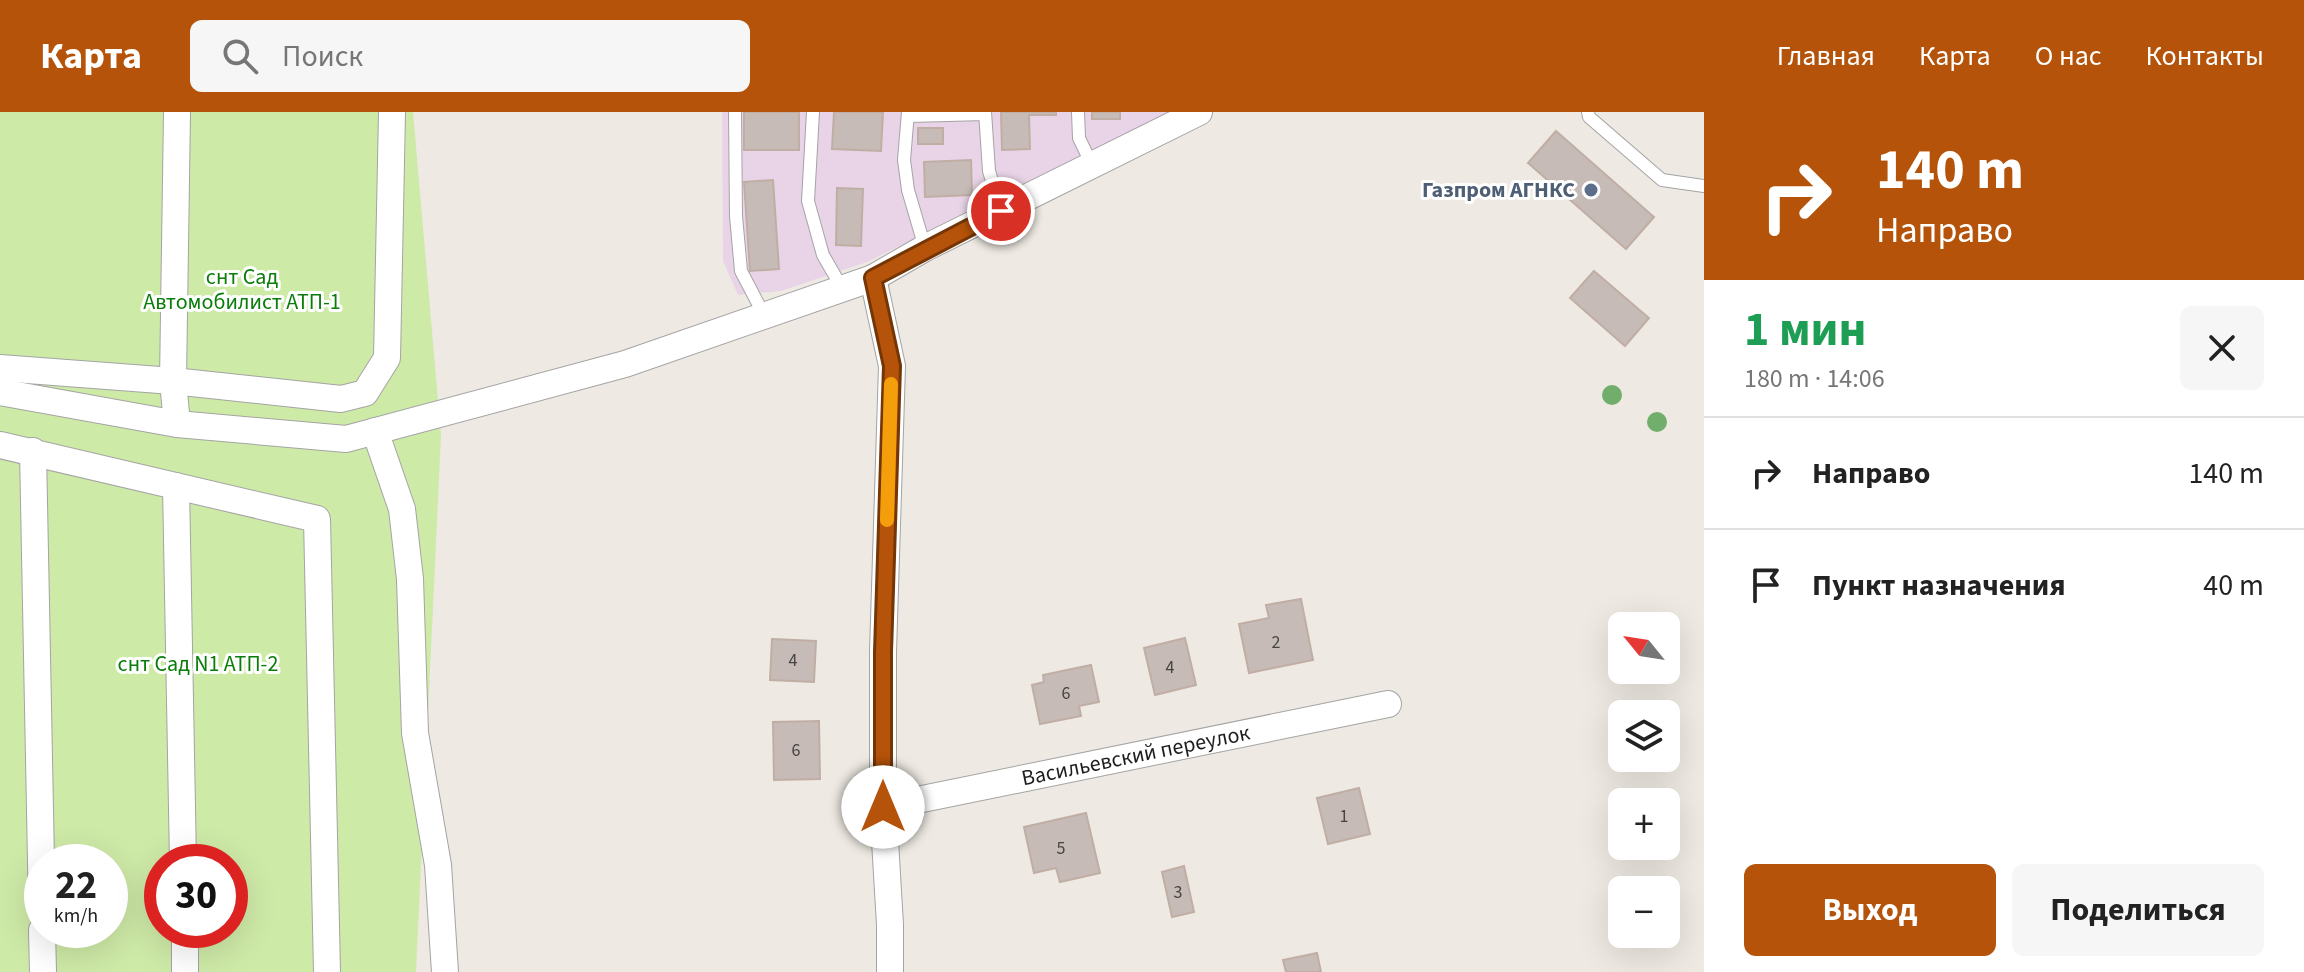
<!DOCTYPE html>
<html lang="ru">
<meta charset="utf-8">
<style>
body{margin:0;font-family:"Source Sans 3",sans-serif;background:#f6f6f6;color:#222;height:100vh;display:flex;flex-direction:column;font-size:30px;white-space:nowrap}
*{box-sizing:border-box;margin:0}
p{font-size:26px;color:#767676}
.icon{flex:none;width:44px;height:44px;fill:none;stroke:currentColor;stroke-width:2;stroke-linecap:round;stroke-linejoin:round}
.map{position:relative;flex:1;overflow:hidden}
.sheet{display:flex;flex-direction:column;background:#fff;width:600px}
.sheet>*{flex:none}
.hud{background:#b45309;color:#fff;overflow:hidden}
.needle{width:52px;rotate:300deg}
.tools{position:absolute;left:1608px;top:500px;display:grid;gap:16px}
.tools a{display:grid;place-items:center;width:72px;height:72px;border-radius:12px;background:#fff;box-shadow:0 8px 32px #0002;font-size:40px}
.speed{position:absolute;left:24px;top:732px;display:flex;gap:16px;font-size:40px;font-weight:700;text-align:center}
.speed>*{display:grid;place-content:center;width:104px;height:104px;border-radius:50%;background:#fff;box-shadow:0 8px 32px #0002;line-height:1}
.speed small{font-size:20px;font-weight:400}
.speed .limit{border:12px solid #d22;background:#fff;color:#111}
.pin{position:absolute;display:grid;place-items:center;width:68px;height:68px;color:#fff;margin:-34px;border:4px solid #fff;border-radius:50%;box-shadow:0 2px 8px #0007}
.me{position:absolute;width:88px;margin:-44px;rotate:0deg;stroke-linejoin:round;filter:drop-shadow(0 0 6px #0008)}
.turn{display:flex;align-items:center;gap:28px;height:168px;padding:0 40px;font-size:36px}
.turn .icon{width:104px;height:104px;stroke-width:2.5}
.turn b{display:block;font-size:56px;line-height:68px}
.round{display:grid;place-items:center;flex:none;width:84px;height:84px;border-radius:12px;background:#f6f6f6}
.summary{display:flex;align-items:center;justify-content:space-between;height:136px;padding:0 40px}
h1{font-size:48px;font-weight:700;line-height:60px;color:#1e9e55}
.button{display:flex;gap:16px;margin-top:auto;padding:16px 40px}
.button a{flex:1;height:92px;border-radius:12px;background:#b45309;color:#fff;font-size:32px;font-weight:700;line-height:92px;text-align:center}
.button a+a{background:#f6f6f6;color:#222}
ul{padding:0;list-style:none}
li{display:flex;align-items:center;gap:24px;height:112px;padding:0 40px;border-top:2px solid #e0e0e0}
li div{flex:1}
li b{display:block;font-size:30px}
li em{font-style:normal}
header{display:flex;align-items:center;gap:48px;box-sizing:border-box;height:112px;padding:0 40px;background:#b45309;color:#fff}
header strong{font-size:38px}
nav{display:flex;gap:44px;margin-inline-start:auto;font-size:28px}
.search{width:560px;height:72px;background:#f6f6f6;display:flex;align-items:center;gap:20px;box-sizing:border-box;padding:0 28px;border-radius:12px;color:#767676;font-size:30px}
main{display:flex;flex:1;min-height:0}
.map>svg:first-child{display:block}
.industrial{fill:#e8d4e6}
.grass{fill:#ceeaa7;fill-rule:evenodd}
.building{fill:#c6bbb6;stroke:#c0aea5;stroke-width:2}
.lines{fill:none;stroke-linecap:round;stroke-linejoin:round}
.lane-casing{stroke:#a4a4a4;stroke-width:14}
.street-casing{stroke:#a4a4a4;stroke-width:28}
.lane{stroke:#fff;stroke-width:12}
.street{stroke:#fff;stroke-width:26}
.tree{fill:#71ad6b}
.route-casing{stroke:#753606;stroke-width:20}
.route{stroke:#b45309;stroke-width:14}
.slow{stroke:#f59e0b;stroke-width:14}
.service-dot{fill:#5c6f8a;stroke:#fff;stroke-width:3}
.labels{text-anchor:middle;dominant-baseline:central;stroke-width:6;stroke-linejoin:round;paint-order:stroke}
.number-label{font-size:18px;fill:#474443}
.service-label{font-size:22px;font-weight:bold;fill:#4e5e75;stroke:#fff;text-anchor:end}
.park-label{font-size:22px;fill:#0a7c09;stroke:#fff}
.street-label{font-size:22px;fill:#1d1d1d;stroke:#fff}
</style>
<header>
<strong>Карта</strong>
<div class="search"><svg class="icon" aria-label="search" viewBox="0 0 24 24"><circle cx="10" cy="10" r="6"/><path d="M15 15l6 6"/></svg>Поиск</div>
<nav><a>Главная</a><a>Карта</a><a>О нас</a><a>Контакты</a></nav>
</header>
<main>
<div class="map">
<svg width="1704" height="860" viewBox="0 0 1704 860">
<rect width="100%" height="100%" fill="#eee9e2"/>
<path class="industrial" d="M722 0H1172L867 150 781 179 738 183 723 149Z"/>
<path class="grass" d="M0 0H413L441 323 416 860H0ZM42 750H110V818H42ZM162 750H230V818H162Z"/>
<path class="building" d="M744 0H799V38H744Z
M834 0H883L881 39 832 37Z
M1001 0H1056V3H1029L1030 37 1002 38Z
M1092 0H1120V7H1092Z
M918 16H943V32H918Z
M1556 19 1654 105 1626 137 1528 51Z
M971 48 972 83 925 85 924 50Z
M773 68 779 157 750 159 744 70Z
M837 76 863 77 861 134 836 133Z
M1594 159 1649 206 1625 234 1570 186Z
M1301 487 1313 548 1249 561 1239 512 1269 506 1266 493Z
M1185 526 1196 573 1155 583 1144 536Z
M772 527 816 529 814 570 770 568Z
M1091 553 1099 590 1079 594 1081 604 1040 612 1032 573 1044 570 1043 563Z
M819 609 820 667 774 668 773 610Z
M1359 676 1370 722 1328 732 1317 686Z
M1086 701 1100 761 1060 770 1056 756 1034 761 1024 715Z
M1184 754 1194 800 1172 805 1162 760Z
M1317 841 1321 860H1286L1283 848Z"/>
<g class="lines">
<g class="lane-casing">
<path id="lane" d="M735 0 736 104 741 159 764 203
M813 0 808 89 823 143 842 176
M908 0 904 48 908 78 925 136
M985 0 989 59 1001 99
M1078 0 1079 26 1092 53
M1588 0 1589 5 1662 68 1704 74
M909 4 985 2"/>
</g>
<g class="street-casing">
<g id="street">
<path d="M873 166 892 254 883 540V695L890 813V860"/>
<path d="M0 256 173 269 341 287 365 281 387 246 392 0"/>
<path d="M0 280 177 312 346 327 625 252 873 166 925 136 1199 0"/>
<path d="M177 312 173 269 177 0"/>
<path d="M375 319 402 397 410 467 415 621 438 753 445 860"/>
<path d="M0 333 317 407 327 860"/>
<path d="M33 339 42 800"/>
<path d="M176 374 183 750"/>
<path id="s1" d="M883 695 1388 592"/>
<path d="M42 818 43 860"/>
<path d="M185 818V860"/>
</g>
</g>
<use href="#lane" class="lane"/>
<use href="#street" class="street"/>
</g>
<g class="tree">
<circle cx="1612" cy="283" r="10"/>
<circle cx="1657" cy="310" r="10"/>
</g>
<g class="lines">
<g class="route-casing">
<path id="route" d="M883 695V540L892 254 873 166 1001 99"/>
</g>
<use href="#route" class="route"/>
<path class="slow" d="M887 408 891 272"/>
</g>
<circle class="service-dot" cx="1591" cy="78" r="8"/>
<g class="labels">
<g class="number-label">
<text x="1276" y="530">2</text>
<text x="793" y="548">4</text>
<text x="1170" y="555">4</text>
<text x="1066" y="581">6</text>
<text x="796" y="638">6</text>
<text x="1344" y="704">1</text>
<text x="1061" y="736">5</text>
<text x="1178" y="780">3</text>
</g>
<g class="service-label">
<text x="1575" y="78">Газпром АГНКС</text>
</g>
<g class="park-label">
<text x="242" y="165">снт Сад<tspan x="242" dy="25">Автомобилист АТП-1</tspan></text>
<text x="198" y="552">снт Сад N1 АТП-2</text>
</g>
<g class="street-label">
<text stroke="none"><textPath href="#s1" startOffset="258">Васильевский переулок</textPath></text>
</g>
</g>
</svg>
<div class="tools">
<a><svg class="needle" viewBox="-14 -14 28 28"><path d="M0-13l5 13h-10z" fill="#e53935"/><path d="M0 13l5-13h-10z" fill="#767676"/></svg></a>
<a><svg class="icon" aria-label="layers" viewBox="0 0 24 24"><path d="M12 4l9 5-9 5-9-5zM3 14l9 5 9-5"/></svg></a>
<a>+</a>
<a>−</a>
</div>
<div class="speed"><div>22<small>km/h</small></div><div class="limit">30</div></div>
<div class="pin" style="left:1001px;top:99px;background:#d93025"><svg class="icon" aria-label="arrive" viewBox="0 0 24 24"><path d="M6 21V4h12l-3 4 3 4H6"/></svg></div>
<svg class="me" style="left:883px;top:695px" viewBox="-20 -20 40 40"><circle r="19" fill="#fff"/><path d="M0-13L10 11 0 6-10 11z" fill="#b45309"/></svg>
</div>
<section class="sheet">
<div class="hud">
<div class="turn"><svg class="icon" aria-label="right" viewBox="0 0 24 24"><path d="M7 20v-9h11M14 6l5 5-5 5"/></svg><div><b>140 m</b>Направо</div></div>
</div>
<div class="summary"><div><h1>1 мин</h1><p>180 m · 14:06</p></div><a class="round"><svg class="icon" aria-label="close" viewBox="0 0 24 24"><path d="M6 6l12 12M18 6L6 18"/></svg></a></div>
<ul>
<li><svg class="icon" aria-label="right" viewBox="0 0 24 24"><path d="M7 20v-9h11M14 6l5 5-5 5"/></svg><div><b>Направо</b></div><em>140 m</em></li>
<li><svg class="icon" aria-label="arrive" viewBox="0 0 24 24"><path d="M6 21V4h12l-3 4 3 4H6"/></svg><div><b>Пункт назначения</b></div><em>40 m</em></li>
</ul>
<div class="button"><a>Выход</a><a>Поделиться</a></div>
</section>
</main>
